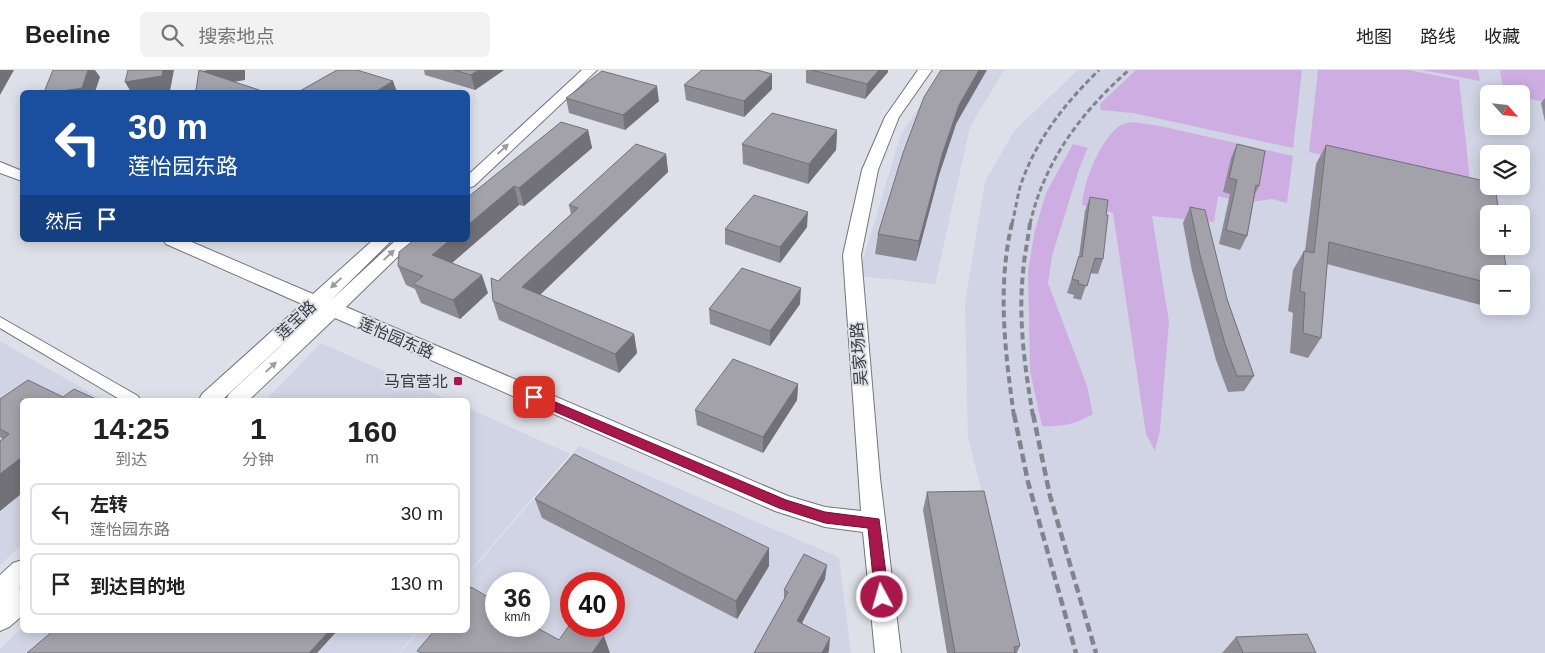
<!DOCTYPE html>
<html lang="zh">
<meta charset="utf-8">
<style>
body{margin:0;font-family:Helvetica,"Noto Sans SC",sans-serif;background:#f2f2f2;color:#222;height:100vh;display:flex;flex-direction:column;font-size:19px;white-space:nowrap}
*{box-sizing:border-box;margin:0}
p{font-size:16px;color:#767676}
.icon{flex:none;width:28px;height:28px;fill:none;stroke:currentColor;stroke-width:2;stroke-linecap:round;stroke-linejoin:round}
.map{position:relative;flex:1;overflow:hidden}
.side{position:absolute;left:20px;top:328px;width:450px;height:235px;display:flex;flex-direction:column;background:#fff;border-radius:8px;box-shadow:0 2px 12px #0003}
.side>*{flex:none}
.hud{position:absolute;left:20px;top:20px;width:450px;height:152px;border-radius:8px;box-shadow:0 2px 12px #0003;background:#1a4fa0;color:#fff;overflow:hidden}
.needle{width:32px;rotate:117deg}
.buttons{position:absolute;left:1480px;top:15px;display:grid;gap:10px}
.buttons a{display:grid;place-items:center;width:50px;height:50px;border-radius:8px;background:#fff;box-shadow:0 2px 12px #0003;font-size:25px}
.speed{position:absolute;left:485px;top:502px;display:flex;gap:10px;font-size:25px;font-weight:700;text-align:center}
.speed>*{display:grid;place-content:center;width:65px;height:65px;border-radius:50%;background:#fff;box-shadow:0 2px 12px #0003;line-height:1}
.speed small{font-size:12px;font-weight:400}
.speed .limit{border:8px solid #d22;background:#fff;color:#111}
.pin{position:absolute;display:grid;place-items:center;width:42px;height:42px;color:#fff;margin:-21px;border-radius:10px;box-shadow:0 2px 8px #0006}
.me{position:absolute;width:55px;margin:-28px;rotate:354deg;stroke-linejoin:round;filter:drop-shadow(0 0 4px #0008)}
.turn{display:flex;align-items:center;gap:18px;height:105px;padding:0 25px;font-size:22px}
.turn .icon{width:65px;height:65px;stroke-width:2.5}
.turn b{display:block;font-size:35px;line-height:42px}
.then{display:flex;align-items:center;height:48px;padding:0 25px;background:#0003;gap:10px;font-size:19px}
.eta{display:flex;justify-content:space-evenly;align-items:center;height:85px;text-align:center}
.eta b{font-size:30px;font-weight:700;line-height:35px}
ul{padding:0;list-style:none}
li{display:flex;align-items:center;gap:15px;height:62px;margin:0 10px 8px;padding:0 15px;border:2px solid #e0e0e0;border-radius:8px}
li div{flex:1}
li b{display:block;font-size:19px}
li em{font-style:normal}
header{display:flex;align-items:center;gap:30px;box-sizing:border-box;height:70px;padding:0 25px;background:#fff;border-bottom:1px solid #e0e0e0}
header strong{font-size:24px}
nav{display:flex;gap:28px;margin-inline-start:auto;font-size:18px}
.search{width:350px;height:45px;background:#f2f2f2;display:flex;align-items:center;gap:12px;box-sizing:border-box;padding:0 18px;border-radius:8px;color:#767676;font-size:19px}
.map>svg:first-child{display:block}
.built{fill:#d0d4e4;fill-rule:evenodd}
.green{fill:#ceaee2}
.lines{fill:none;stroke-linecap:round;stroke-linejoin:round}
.street-casing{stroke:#73757d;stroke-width:2}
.secondary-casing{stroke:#73757d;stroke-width:2}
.street{fill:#fff;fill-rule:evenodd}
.secondary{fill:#fff;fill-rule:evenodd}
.rail-far2{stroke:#83848b;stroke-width:3;stroke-dasharray:5.5 3;stroke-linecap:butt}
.rail-far1{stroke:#83848b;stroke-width:4;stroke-dasharray:7 4;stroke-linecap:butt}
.rail{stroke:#83848b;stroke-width:4.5;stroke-dasharray:9 4.5;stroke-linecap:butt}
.wall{fill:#8c8a92}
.shaded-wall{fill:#727177}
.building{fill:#a3a1aa;stroke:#727177}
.oneway{fill:#9c9d9f}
.route{fill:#aa174b;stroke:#6e0f31}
.poi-dot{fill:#aa174b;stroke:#dee0e9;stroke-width:2}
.labels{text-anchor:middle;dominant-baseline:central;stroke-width:4;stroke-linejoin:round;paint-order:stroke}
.street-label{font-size:16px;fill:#3a3b3f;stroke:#dee0e9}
.poi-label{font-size:16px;fill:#3a3b3f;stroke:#dee0e9;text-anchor:end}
</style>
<header>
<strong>Beeline</strong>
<div class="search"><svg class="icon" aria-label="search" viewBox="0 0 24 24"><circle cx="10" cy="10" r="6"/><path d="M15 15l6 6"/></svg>搜索地点</div>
<nav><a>地图</a><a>路线</a><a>收藏</a></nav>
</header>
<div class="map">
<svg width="1545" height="583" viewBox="0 0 1545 583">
<rect width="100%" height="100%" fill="#dee0e9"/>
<path class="built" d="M944 0H1004L970 57 935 214 858 206 901 64Z
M1078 0H1545V583H1022L968 367 965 234 985 111 1015 60ZM1489 24H1521V56H1489ZM1489 84H1521V116H1489ZM1489 144H1521V176H1489ZM1489 204H1521V236H1489Z
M0 271 103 330H22V475L0 495Z
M321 273 449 330H266Z
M468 338 570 384 468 503Z
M579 376 839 487 851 583H400L420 560H468V505ZM496 514H539V556H496ZM571 514H614V556H571Z
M22 558V560H418L399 583H0V579Z"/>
<path class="green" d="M1136 0H1302L1293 78 1133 43 1101 40 1100 34Z
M1318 0H1409L1459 10 1471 119 1309 82Z
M1422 0H1478L1480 11Z
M1500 0H1545V32L1525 28 1529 56 1521 55V24H1504Z
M1133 52 1160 56 1293 86 1287 133 1272 129 1243 133 1218 126 1214 152 1152 146 1169 252 1160 360 1155 381 1146 364 1113 143 1082 135C1084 111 1099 72 1118 57 1122 54 1128 53 1133 52Z
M1073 74 1088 78 1080 96 1052 186 1048 213 1087 316 1093 344C1076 354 1062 357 1042 356L1030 301 1028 201 1035 160 1046 123Z"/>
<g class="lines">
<g class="street-casing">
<path id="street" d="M0 247 138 326 140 330H121L0 258Z"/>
</g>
<g class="secondary-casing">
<path id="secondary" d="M582 0H597L474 116 468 118V105Z
M918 0H932L899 47 878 100 861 185 880 408 901 583H875L863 462 825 457 775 441 335 248 249 330H226L229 324 318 241 222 330H199L202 324 302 234 166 174 163 170H187L313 224 373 170H392L330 231 396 170H415L346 237 788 426 825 437 861 441 843 185 862 100 885 47Z
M0 92 22 101V111L0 103Z
M22 490V516L19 519H22V546L9 557 0 561V505L13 493Z"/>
</g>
<use href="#street" class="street"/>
<use href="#secondary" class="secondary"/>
<path class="rail-far2" d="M1012 154C1015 142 1017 129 1020 117 1035 71 1065 33 1099 0
M1030 154C1044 92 1081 42 1129 0"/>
<path class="rail-far1" d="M1012 153C997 217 1005 282 1014 346
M1030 153C1028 170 1024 186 1023 203 1018 250 1025 299 1033 346"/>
<path class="rail" d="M1014 344 1028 412 1076 583
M1033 344 1050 426 1096 583"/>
</g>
<path class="wall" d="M424 0H504L475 20 425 5Z
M806 0H888V2L865 29 806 13Z
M772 4V19L744 47 686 30 684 15Z
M566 28 659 31 625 60 569 43Z
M1545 28V52L1541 33Z
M956 54 939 105 916 191 875 184 878 164Z
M588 60 592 78 524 136 519 135 452 193 488 223 460 249 421 233 415 219 406 215 398 196 468 127Z
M837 60 836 80 808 114 743 94 742 74Z
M1237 74 1259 116 1255 124 1247 166 1240 180 1219 174 1230 124 1223 122 1231 88Z
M1326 75 1489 204V236H1493L1492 238 1327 194 1321 268 1308 288 1290 283 1293 243 1288 241 1293 200 1304 181H1305L1316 94Z
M666 84 668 102 540 225 634 264 637 283 619 303 499 250 493 231 498 211 571 144 569 135Z
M1090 127 1106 145 1103 189 1098 204 1090 203 1081 230 1073 228 1074 225 1067 223 1079 186 1085 141Z
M1190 137 1227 229 1254 306 1244 321 1228 322 1216 290 1192 201 1183 153Z
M807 157 780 193 725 174V159Z
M800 234 770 276 710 254 709 239Z
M798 314 797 330 763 383 697 355 695 340Z
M63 327 98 330H22V423L0 441V371L3 369 0 367V329Z
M927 422 1020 576 1017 583H947L923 440Z
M535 429 769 496 737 549 542 448Z
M825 509 802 553 829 580 828 583H754L784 530V520Z
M1236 567 1316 583H1222Z"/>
<path class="shaded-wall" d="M0 0H14L0 25Z
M88 0H95L100 7 95 22H56Z
M163 0H174L170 21 161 22H131L125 12Z
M208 0H245V10L210 16 202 1Z
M478 0H504L475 20 471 5Z
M879 0H888V2L865 29 867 14Z
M979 0H987L956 54 939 105 916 191 919 171 942 85 959 35Z
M772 4V19L744 47V31Z
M393 11 397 22H375Z
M657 16 659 31 625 60 623 45Z
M588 60 592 78 524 136 519 118Z
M837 60 836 80 808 114 809 94Z
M666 84 668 102 528 236 522 217Z
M514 116 519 135 439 204 432 185 450 170H468V155Z
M808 142 807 157 780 193V177Z
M482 205 488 223 460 249 453 230Z
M801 218 800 234 770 276V261Z
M634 264 637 283 619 303 615 284Z
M798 314 797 330 763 383V367Z
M22 387V423L0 441V404Z
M769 478V496L737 549 736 531Z
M827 495 825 509 796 564 797 551Z
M539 538 542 546 539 550Z
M330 560H338L317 583H309Z
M604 566 610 583H592Z
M830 568 829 580 828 583H822Z"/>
<path class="building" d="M53 0H88L82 18 56 22H44Z
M128 0H163L162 6 125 12Z
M199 0 265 22H191L196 20Z
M337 0H357L393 11 375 22H298Z
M454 0H478L471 5Z
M702 0H757L772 4 744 31 684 15Z
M812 0H879L867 14Z
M941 0H979L959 35 942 85 919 171 878 164 903 83 924 27Z
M602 1 657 16 623 45 566 28Z
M772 43 837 60 809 94 742 74Z
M561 52 588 60 519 118 514 116 468 155V127Z
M636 74 666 84 522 217 634 264 615 284 493 231 491 208 498 211 578 138 569 135Z
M1237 74 1265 81 1259 116 1256 115 1247 166 1226 160 1237 110 1229 108Z
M1326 75 1489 112V116H1495L1499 144H1489V176H1503L1507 204H1489V213L1329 172 1321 268 1303 263 1305 223 1300 221 1304 181 1314 183Z
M754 125 808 142 780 177 725 159Z
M1090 127 1108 130 1106 145H1108L1103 189 1095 188 1087 216 1078 214 1079 211 1072 209 1079 186 1082 187Z
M1190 137 1205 140 1227 229 1254 306H1237L1225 274 1200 185Z
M414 170H450L432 185 482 205 453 230 413 214 423 206 398 196 399 182Z
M742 198 801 218 770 261 709 239Z
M733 289 798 314 763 367 695 340Z
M28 310 63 327 74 319 98 330H22V387L0 404V371L9 364 0 359V329Z
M574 384 769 478 736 531 535 429Z
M984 421 1020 576 1014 577 1015 583H955L927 422Z
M804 484 827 495 797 551 830 568 822 583H754L788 522 784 520Z
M471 517 495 531 496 530V556H534L559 570 571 553V556H587L604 566 592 583H593H421L417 581 435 560H468V522Z
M54 560H330L309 583H27Z
M1307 564 1316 583H1243L1236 567Z"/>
<defs><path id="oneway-solid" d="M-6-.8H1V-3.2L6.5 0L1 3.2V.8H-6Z" transform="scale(1.25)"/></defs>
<g class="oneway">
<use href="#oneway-solid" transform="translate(503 79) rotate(-43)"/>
<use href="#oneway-solid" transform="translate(389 185) rotate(-43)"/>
<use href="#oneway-solid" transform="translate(336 213) rotate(137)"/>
<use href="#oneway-solid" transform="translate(271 297) rotate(-43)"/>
</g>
<path class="route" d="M534 323 786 430 825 442 879 449 889 527 887 532 882 534 877 532 875 527 868 458 825 453 779 438 530 331 528 327 530 324Z"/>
<rect class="poi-dot" x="453" y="306" width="10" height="10" rx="2.5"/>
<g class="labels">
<g class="street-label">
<text transform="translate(296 250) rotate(-43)">莲宝路</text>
<text transform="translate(396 268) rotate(23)">莲怡园东路</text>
<text transform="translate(859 284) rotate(-94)">吴家场路</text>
</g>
<g class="poi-label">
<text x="448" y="311">马官营北</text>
</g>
</g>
</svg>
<div class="buttons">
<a><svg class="needle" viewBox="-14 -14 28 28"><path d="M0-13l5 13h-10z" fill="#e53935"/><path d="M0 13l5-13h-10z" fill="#767676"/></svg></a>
<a><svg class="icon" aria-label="layers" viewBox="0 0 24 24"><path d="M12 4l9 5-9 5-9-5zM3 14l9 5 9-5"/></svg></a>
<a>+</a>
<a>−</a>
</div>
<div class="speed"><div>36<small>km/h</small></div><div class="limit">40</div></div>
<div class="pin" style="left:534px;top:327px;background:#d93025"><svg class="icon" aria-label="arrive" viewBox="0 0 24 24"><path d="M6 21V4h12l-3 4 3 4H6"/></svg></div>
<svg class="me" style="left:882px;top:527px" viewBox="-20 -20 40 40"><circle r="17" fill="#aa174b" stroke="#fff" stroke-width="3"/><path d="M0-11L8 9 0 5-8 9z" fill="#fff"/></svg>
<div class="hud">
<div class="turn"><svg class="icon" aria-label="left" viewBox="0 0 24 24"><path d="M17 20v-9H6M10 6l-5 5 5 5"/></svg><div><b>30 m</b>莲怡园东路</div></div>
<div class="then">然后<svg class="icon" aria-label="arrive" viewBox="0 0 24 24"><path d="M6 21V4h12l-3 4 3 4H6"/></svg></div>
</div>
<section class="side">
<div class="eta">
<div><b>14:25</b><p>到达</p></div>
<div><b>1</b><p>分钟</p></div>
<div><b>160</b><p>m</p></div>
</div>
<ul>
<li><svg class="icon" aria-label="left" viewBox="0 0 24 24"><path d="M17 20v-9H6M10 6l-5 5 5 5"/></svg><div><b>左转</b><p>莲怡园东路</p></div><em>30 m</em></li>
<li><svg class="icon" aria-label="arrive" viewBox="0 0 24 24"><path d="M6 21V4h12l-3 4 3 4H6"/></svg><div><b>到达目的地</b></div><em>130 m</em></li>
</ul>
</section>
</div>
